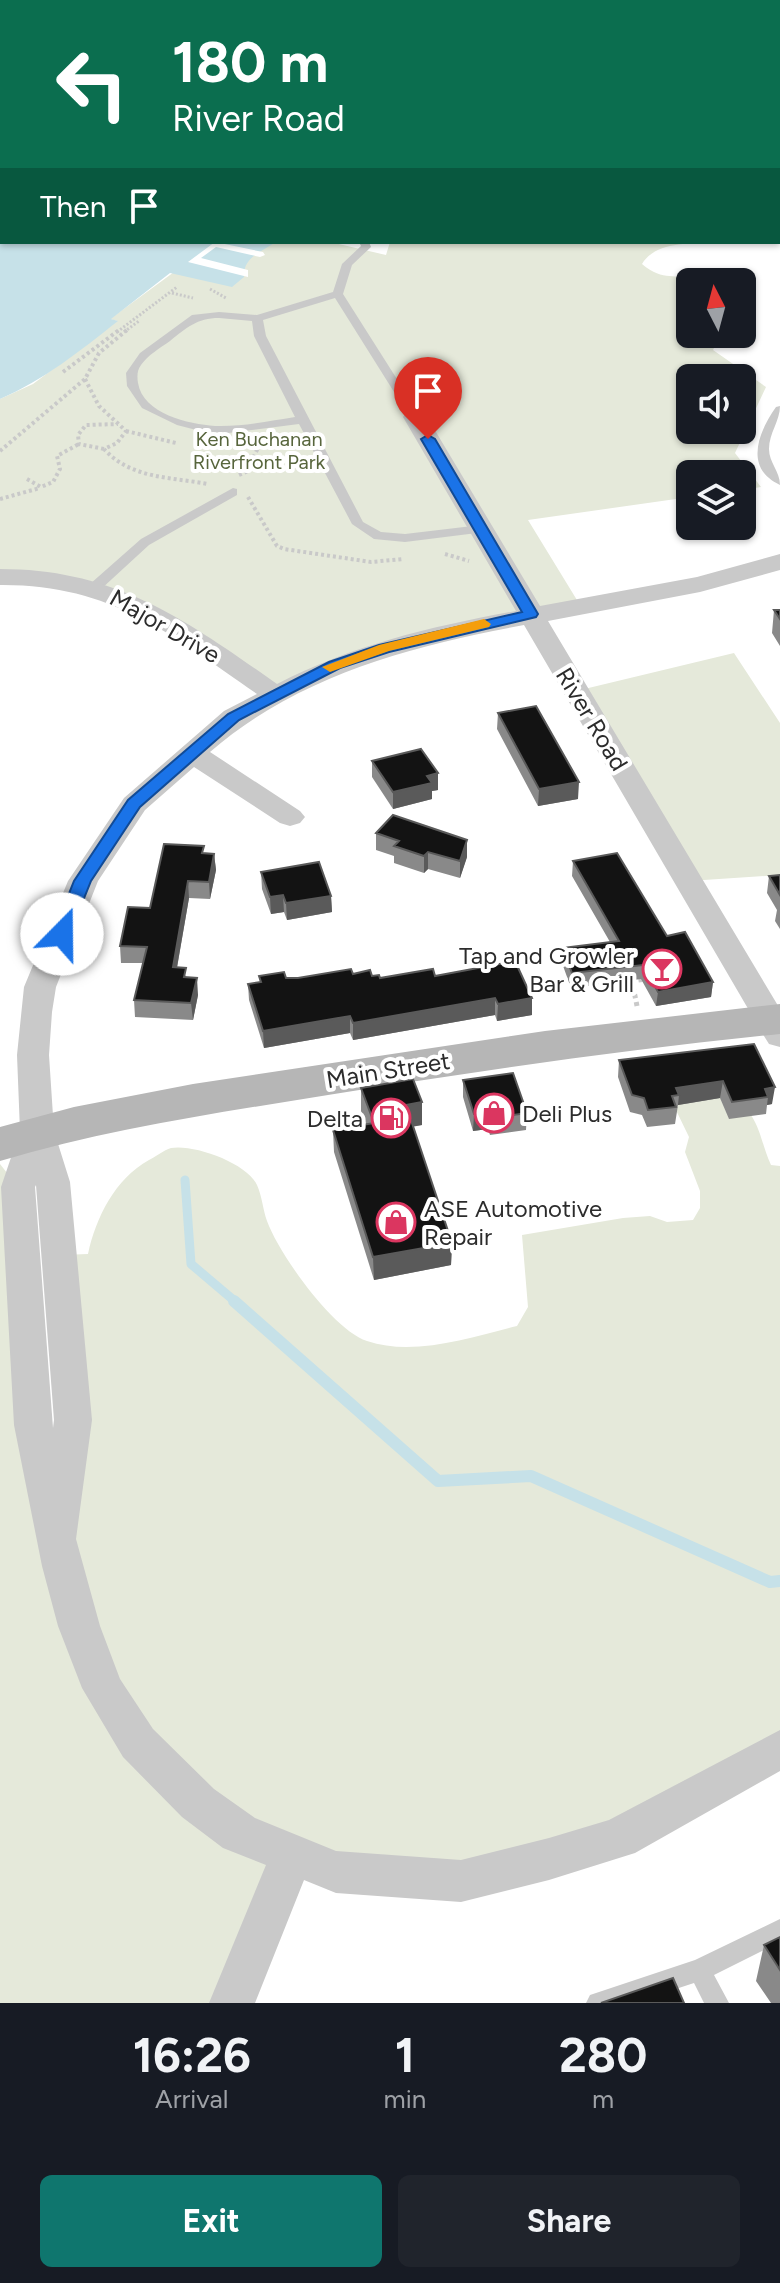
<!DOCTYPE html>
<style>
body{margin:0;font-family:Figtree,sans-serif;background:#20242c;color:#f1f3f6;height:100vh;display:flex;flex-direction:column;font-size:30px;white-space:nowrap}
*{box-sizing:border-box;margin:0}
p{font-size:26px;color:#9ea1a6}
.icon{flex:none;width:44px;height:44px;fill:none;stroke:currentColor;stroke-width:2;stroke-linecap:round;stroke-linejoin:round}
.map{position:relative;height:2003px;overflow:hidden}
.details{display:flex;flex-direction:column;background:#171b24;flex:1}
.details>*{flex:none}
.guide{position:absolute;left:0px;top:0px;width:780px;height:244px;box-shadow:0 2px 6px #0004;background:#0b6e4f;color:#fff;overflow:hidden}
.needle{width:52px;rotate:354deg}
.fabs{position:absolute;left:676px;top:268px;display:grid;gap:16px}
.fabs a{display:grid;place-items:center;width:80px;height:80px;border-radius:12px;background:#171b24;box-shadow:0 2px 6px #0004;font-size:40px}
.pin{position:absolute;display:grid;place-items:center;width:68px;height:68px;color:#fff;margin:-82px -34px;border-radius:50% 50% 50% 0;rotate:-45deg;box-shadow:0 0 8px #0007}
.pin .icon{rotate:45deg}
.me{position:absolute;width:88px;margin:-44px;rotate:22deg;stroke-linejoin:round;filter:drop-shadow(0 0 6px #0008)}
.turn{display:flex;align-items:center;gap:28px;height:168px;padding:0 40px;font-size:36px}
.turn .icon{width:104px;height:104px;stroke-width:2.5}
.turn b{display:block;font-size:56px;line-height:68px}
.then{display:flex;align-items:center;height:76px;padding:0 40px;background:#0003;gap:16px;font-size:30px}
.eta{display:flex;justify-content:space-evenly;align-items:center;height:136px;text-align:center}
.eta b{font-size:48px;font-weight:700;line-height:56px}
.primary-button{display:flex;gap:16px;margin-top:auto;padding:16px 40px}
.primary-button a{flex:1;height:92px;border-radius:12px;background:#0f766e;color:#fff;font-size:32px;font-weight:700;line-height:92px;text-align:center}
.primary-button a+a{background:#20242c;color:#f1f3f6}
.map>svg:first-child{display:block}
.green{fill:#e5e9da;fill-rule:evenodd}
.water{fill:#c6e1e8}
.pier{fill:#fff}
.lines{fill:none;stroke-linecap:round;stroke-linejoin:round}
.stream-far1{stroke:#c6e1e8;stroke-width:9}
.stream{stroke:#c6e1e8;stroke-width:12}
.path-far2{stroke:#c9c9c9;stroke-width:3;stroke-dasharray:2 2;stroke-linecap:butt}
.path-far1{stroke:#c9c9c9;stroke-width:4;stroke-dasharray:3 3;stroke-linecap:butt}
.path{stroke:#c9c9c9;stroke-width:5;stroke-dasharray:4 4;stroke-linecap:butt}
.service{fill:#c9c9c9;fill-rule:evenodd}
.minor{fill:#c9c9c9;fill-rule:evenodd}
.secondary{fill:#b6b6b6;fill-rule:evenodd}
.wall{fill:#898989}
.shaded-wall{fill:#5a5a5a}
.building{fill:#131313;stroke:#5a5a5a;stroke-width:2}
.route{fill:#1a73e8;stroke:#114b97;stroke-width:2}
.slow{fill:#f59e0b}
.labels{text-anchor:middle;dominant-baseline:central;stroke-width:8;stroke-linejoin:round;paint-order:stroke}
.far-park-label{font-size:20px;fill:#57653c;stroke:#fff}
.street-label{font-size:24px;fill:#2c2c2c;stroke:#fff}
.poi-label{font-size:24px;fill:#2c2c2c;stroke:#fff;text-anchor:end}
</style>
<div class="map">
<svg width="780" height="2003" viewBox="0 0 780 2003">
<rect width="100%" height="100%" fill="#fff"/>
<path class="green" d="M215 242H330L386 255 390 242H712C688 244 655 242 642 264 664 283 676 271 694 282H690V334H721L713 350 766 387 735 453 761 487 742 490V474H690V497L528 520 580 605 435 634 274 694 130 600 0 577V399L33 384 117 321 110 319ZM690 378H742V430H690Z
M734 653 780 723V875L689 881 576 691Z
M707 1067 729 1118 751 1115C761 1130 763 1148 771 1165L780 1166V1749L619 1838 461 1881 292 1857 232 2003H0V1164L18 1187 57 1533 61 1255 88 1254C96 1217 115 1179 149 1160 155 1157 164 1150 171 1148 194 1144 247 1163 257 1185 262 1196 263 1210 267 1221 279 1254 333 1330 367 1341 414 1357 471 1337 517 1326L528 1307 522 1235 623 1218 650 1216 667 1222 693 1220 700 1208V1191L685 1152 689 1137 674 1106Z"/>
<path class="water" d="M0 0 316 2H2V242H276C261 252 243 257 244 277L232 287 170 273 111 319 118 321C80 351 44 380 0 399Z"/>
<path class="pier" d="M215 242 263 252 265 255 260 257 216 247 201 258 248 270V277L188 262Z"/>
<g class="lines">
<path class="stream-far1" d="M185 1180 191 1264 237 1303"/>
<path class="stream" d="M234 1301 438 1481 531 1476 770 1582 780 1581"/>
<path class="path-far2" d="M210 289 226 298
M172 293 193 298
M117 332 177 287
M124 332 139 321"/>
<path class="path-far1" d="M63 372 119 330
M85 379 99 406 126 431 117 443 104 449C131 479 171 477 208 484
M126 431 176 443
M104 449 79 444 78 435 86 425 118 424
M0 451 85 379 99 353 127 330
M239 475 246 472 259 446
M27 479 41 487 53 482 60 469 57 456 79 444
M248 497 277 546 284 549 371 562 403 559
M0 499 40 488
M445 554 469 561"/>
<path class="path" d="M637 1006 632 981 646 979"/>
<path class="service" d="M778 111H780V117H778Z
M359 242H369L371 247 352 265 343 294 421 417 419 419H411L335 298 263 320 266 336 363 522 381 532 405 534 481 525 485 526V532L405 542 374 539 352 524 299 424 228 433 204 432 177 425 142 408 127 386 126 373 140 353 192 315 219 312 257 315 333 292 342 264 361 246ZM219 318 252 321 254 336 295 417C269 421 242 427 215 426 189 424 143 414 138 383 137 377 137 370 141 365 148 355 160 348 170 341 186 328 197 318 219 318Z
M780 406C780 421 769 433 769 449 769 463 780 471 780 485 743 468 759 431 776 407Z
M233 488 237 489V495L149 545 100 590H90V584L141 539Z
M780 1919V1942L714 1975 729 2003H704L694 1983 633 2003H586L590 1995 695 1960Z"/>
<path class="minor" d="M415 410 423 412 427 417 540 606 697 577 780 554V570L700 592 548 621 780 1009V1047L769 1044 764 1036 524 625C411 646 299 675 210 752L300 811 305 817 300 823 290 826 280 823 194 767 145 810 98 881 56 987 52 1012 49 1055 54 1131 70 1182 92 1420 76 1539 100 1626 120 1679 153 1729 214 1789 255 1818 336 1851 461 1860 549 1838 609 1820 780 1730V1771L635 1853 549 1880 461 1902 336 1893 304 1880 255 2003H209L266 1865 223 1848 182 1817 123 1757 82 1688 58 1626 42 1566 14 1425 1 1187 20 1131 17 1055 24 987 68 881 124 798 224 711 257 694C171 634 110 584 0 585V569C116 569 186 620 277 684 353 645 433 626 516 611L403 417 407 412ZM36 1185 54 1420 53 1428 35 1187Z"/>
<path class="secondary" d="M780 1004V1034C628 1049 478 1071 328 1095 217 1113 108 1129 0 1161V1127L74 1107 193 1084 545 1031Z"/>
</g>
<path class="wall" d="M713 0H780V81L778 80V2H722Z
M774 610H780V646L772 633Z
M498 713 578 799 538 806 497 729Z
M372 761 438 773V790L432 791V799L393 809 372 777Z
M376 833 467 857 460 878 428 869 424 873 394 863V856L376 850Z
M204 853 214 854 216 870 210 899 189 898 177 968 187 977 198 995 193 1020 135 1017 134 1000 143 963H121L120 946Z
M573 861 667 936 713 982 711 997 656 1006 641 979 571 988 562 963V948L610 942 572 876Z
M261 872 331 896 332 912 287 920 284 912 271 914 262 889Z
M780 875V929L775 921 777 910 767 893 769 876Z
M515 961 532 1015 497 1021 495 1015 353 1040 350 1033 264 1048 249 1000 248 984 260 982 259 976 298 978 353 974 380 978 435 976Z
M754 1044 772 1104 767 1105 766 1114 729 1119 720 1098 678 1105 675 1124 647 1127 642 1115 630 1112 618 1077 619 1060Z
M463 1080 527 1113 526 1130 490 1135 488 1129 473 1131 463 1097Z
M361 1088 422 1125 413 1126 452 1243 451 1265 374 1280 334 1152 333 1130 366 1124 361 1111Z
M780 1937V2003H771L756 1981 764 1945Z"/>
<path class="shaded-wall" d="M438 773V790L432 791V799L393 809V792L427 776Z
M579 782 578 799 538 806 539 789Z
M467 840V857L460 878V861Z
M428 852V869L424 873V856Z
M214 854 216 870 210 899 209 882Z
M188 881 189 898 174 984 173 967Z
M283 895 284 912 271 914 270 897Z
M331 896 332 912 287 920 286 903Z
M197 978 198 995 193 1020 191 1003Z
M713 982 711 997 656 1006 658 992Z
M495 998V1015L353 1040V1023Z
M532 998V1015L497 1021 498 1004Z
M350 1016V1033L264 1048 263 1031Z
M723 1081 720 1098 678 1105 679 1095 676 1088Z
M775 1087 772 1104 767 1105 768 1097 765 1089Z
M422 1102V1125L406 1128V1105Z
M489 1112 488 1129 473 1131 474 1114Z
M452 1243 451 1265 374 1280 373 1257Z"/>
<path class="building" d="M734 0H780V30H778V2H733Z
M780 40V61L778 60V44Z
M774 610H780V619Z
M536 706 579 782 539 789 498 713Z
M421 749 438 773 427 776 432 783 393 792 372 761Z
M393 815 467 840 460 861 428 852 424 856 394 846 399 841 376 833Z
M164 844 204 846 202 853 214 854 209 882 188 881 173 967 186 968 184 977 197 978 191 1003 134 1000 147 947 120 946 128 907 150 908Z
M617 853 667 936 685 932 713 982 658 992 643 965 572 973 562 948 619 941 573 861Z
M319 862 331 896 286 903 283 895 270 897 261 872Z
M780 875V895L769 876Z
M515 961 532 998 498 1004 495 998 353 1023 350 1016 263 1031 248 984 261 982 259 976 284 972 286 978H298L351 969 353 974 370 970 372 976 379 975 380 978 433 969 435 976Z
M754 1044 775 1087 765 1089 768 1097 732 1102 723 1081 676 1088 679 1095 672 1096 676 1107 648 1110 644 1098 632 1095 619 1060Z
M513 1073 527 1113 491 1118 489 1112 474 1114 463 1080Z
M413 1079 422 1102 406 1105 452 1243 373 1257 333 1130 374 1123 361 1088Z
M780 1937V1970L764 1945Z
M673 1978 684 2003H601Z"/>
<path class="route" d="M428 435 435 439 538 614 536 617 389 652 340 668 239 720 140 807 91 881 68 938H55L53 934 74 881 128 800 228 714 329 662 379 645 522 612 421 439Z"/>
<path class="slow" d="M484 619 491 624 489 627 389 651 330 672 322 667 379 645Z"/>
<defs>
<g id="bar-ring" transform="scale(2)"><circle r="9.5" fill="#fff" stroke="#db3660" stroke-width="1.5"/><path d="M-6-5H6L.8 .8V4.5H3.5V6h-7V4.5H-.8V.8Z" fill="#db3660"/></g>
<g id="shop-ring" transform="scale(2)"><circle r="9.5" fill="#fff" stroke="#db3660" stroke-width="1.5"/><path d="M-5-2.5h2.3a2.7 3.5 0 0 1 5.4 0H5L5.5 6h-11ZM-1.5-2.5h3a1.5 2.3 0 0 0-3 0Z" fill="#db3660"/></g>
<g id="fuel-ring" transform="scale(2)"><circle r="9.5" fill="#fff" stroke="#db3660" stroke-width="1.5"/><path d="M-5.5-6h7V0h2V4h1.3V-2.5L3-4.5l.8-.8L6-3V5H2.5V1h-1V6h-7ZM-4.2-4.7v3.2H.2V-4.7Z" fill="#db3660"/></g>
</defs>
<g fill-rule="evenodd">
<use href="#bar-ring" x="662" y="969"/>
<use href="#shop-ring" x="494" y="1113"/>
<use href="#fuel-ring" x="391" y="1118"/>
<use href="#shop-ring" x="396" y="1222"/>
</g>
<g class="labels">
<g class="far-park-label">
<text x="259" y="439">Ken Buchanan<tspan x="259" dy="23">Riverfront Park</tspan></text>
</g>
<g class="street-label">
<text transform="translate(165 626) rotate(30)">Major Drive</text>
<text transform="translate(592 719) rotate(59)">River Road</text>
<text transform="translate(388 1070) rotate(-9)">Main Street</text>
</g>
<g class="poi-label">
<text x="634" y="955">Tap and Growler<tspan x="634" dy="28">Bar &amp; Grill</tspan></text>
<text x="522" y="1113" text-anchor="start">Deli Plus</text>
<text x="363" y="1118">Delta</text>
<text x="424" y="1208" text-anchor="start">ASE Automotive<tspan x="424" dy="28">Repair</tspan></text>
</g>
</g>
</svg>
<div class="fabs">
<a><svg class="needle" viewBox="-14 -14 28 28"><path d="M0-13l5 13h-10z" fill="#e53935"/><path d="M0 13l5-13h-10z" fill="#9ea1a6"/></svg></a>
<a><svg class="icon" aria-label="sound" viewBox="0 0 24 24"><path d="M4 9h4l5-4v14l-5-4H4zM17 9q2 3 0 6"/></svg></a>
<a><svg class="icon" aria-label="layers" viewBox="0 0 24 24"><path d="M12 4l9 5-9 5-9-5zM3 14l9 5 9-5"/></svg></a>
</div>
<div class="pin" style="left:428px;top:439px;background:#d93025"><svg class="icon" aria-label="arrive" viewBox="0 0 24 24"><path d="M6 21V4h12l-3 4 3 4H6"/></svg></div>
<svg class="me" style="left:62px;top:934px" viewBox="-20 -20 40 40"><circle r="19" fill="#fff"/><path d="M0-13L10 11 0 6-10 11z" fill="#1a73e8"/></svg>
<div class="guide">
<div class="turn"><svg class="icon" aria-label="left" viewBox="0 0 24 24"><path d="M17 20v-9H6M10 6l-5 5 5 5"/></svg><div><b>180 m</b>River Road</div></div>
<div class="then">Then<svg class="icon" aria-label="arrive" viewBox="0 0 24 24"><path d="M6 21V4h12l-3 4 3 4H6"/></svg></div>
</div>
</div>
<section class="details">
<div class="eta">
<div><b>16:26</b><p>Arrival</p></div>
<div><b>1</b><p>min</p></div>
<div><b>280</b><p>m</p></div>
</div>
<div class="primary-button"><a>Exit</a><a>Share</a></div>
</section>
